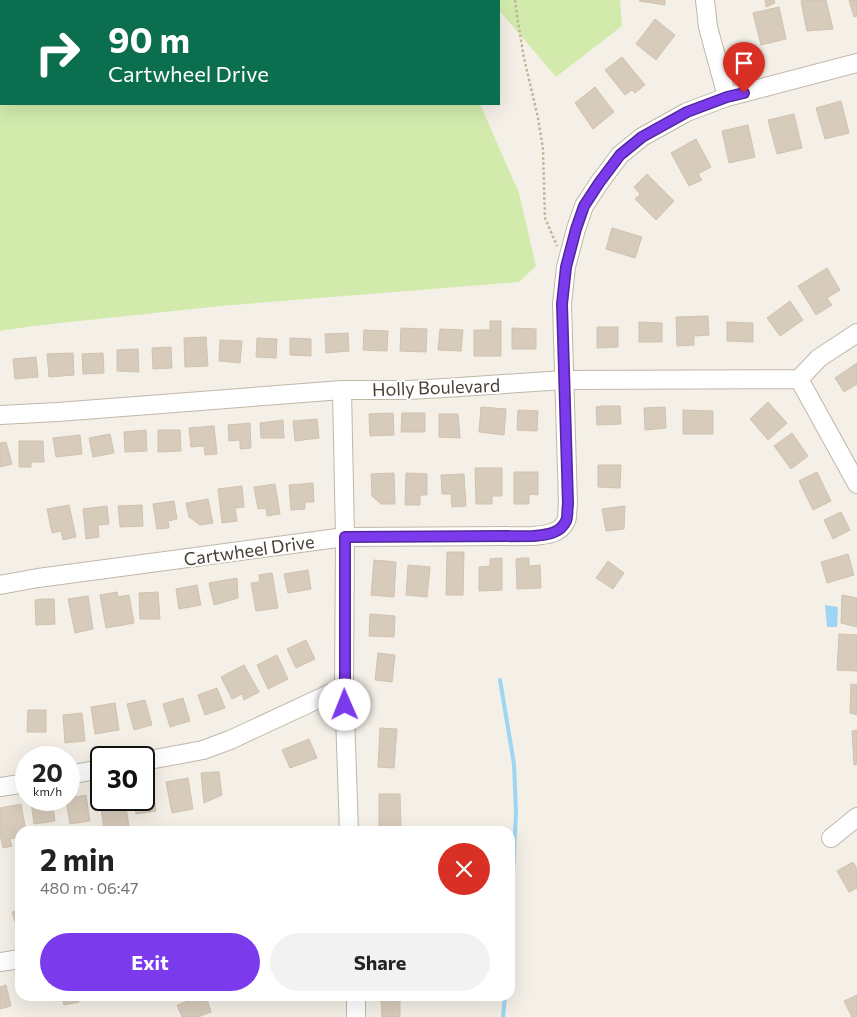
<!DOCTYPE html>
<meta charset="utf-8">
<style>
body{margin:0;font-family:Commissioner,sans-serif;background:#f2f2f2;color:#222;height:100vh;display:flex;flex-direction:column;font-size:19px;white-space:nowrap}
*{box-sizing:border-box;margin:0}
p{font-size:16px;color:#767676}
.icon{flex:none;width:28px;height:28px;fill:none;stroke:currentColor;stroke-width:2;stroke-linecap:round;stroke-linejoin:round}
.map{position:relative;flex:1;overflow:hidden}
.panel{position:absolute;left:15px;top:826px;width:500px;height:175px;display:flex;flex-direction:column;background:#fff;border-radius:15px;box-shadow:0 5px 20px #0002}
.panel>*{flex:none}
.hud{position:absolute;left:0px;top:0px;width:500px;height:105px;box-shadow:0 5px 20px #0002;background:#0b6e4f;color:#fff;overflow:hidden}
.speed{position:absolute;left:15px;top:746px;display:flex;gap:10px;font-size:25px;font-weight:700;text-align:center}
.speed>*{display:grid;place-content:center;width:65px;height:65px;border-radius:50%;background:#fff;box-shadow:0 5px 20px #0002;line-height:1}
.speed small{font-size:12px;font-weight:400}
.speed .limit{border:2px solid #111;border-radius:8px;background:#fff;color:#111}
.pin{position:absolute;display:grid;place-items:center;width:42px;height:42px;color:#fff;margin:-51px -21px;border-radius:50% 50% 50% 0;rotate:-45deg;box-shadow:0 0 5px #0007}
.pin .icon{rotate:45deg}
.me{position:absolute;width:55px;margin:-28px;rotate:359deg;stroke-linejoin:round;filter:drop-shadow(0 0 4px #0008)}
.turn{display:flex;align-items:center;gap:18px;height:105px;padding:0 25px;font-size:22px}
.turn .icon{width:65px;height:65px;stroke-width:2.5}
.turn b{display:block;font-size:35px;line-height:42px}
.round{display:grid;place-items:center;flex:none;width:52px;height:52px;border-radius:26px;background:#f2f2f2}
.head{display:flex;align-items:center;justify-content:space-between;height:85px;padding:0 25px}
h1{font-size:30px;font-weight:700;line-height:38px}
.cta{display:flex;gap:10px;margin-top:auto;padding:10px 25px}
.cta a{flex:1;height:58px;border-radius:30px;background:#7c3aed;color:#fff;font-size:20px;font-weight:700;line-height:58px;text-align:center}
.cta a+a{background:#f2f2f2;color:#222}
.map>svg:first-child{display:block}
.green{fill:#d2ebad}
.water{fill:#9fd5f4}
.lines{fill:none;stroke-linecap:round;stroke-linejoin:round}
.stream{stroke:#9fd5f4;stroke-width:4}
.building{fill:#d7cbbb;stroke:#d2c2ae}
.minor-casing{stroke:#c0b7a9;stroke-width:20}
.path{stroke:#c3b299;stroke-width:2.5;stroke-dasharray:2.5 2.5;stroke-linecap:butt}
.minor{stroke:#fff;stroke-width:18}
.route-casing{stroke:#51269a;stroke-width:12}
.route{stroke:#7c3aed;stroke-width:9}
.labels{text-anchor:middle;dominant-baseline:central;stroke-width:4;stroke-linejoin:round;paint-order:stroke}
.street-label{font-size:18px;fill:#484035;stroke:#fff}
</style>
<div class="map">
<svg width="857" height="1017" viewBox="0 0 857 1017">
<rect width="100%" height="100%" fill="#f4f0e7"/>
<path class="green" d="M0 0H443V1H1V104H480L519 193 536 266 519 282 221 306 33 326 0 331Z
M490 0H620L622 26 556 77 499 10V1H491Z"/>
<path class="water" d="M825 605 838 607 837 627H827Z"/>
<g class="lines">
<path class="stream" d="M500 680 514 764 516 813 510 934
M503 1017 505 996"/>
</g>
<path class="building" d="M640 0H665V5L639 1Z
M765 0H774L775 3 766 7Z
M806 0H826L833 29 807 31 801 1Z
M849 0H857V16L854 17Z
M779 7 786 39 761 45 753 13Z
M655 19 675 35 656 60 636 44Z
M622 57 645 85 635 93 632 90 625 95 605 70Z
M595 87 614 112 593 129 575 103Z
M841 101 849 133 825 139 816 108Z
M794 114 802 148 777 154 768 120Z
M748 125 755 157 729 163 722 131Z
M696 139 711 167 698 174 702 180 689 186 671 153Z
M647 174 674 201 656 220 635 199 640 194 634 187Z
M612 228 642 237 635 258 606 249Z
M827 268 840 290 827 298 832 305 816 315 798 286Z
M790 301 803 320 780 336 767 318Z
M708 316 709 335 694 336V345L677 346 676 317Z
M490 321H501V356H474V330H490Z
M639 322 662 323V342H639Z
M727 322 753 323V342L727 341Z
M597 327H618V347L597 348Z
M401 328 427 329 426 352 400 351Z
M512 328 536 329V349H512Z
M440 329 463 330 461 351 438 350Z
M364 330 388 331 387 351 363 350Z
M348 333 349 351 326 353 325 334Z
M206 337 208 366 185 367 184 338Z
M257 338 277 339 276 358 256 357Z
M290 338 311 339V356L290 355Z
M220 340 242 341 240 363 219 361Z
M171 347 172 368 153 369 152 348Z
M138 349 139 372 117 371V350Z
M73 353 74 375 49 377 47 354Z
M103 353 104 373 83 374 82 354Z
M36 357 38 377 15 379 13 359Z
M857 363V384L844 392 835 378Z
M768 402 787 423 768 440 750 419Z
M602 406H620L621 424 597 425 596 407Z
M481 407 506 409 504 435 479 432Z
M665 407 666 428 645 430 644 408Z
M518 410 538 411 537 431 517 430Z
M683 410 713 411V434H683Z
M393 413 394 435 370 436 369 414Z
M402 413H425V432H401Z
M439 414H458L460 438 439 437Z
M317 419 319 438 295 441 293 421Z
M283 420 284 438H261L260 423Z
M250 423 251 448 240 449V440L229 441 228 425Z
M214 426 217 454 205 455 204 446 191 447 189 428Z
M146 430 147 451 125 452 124 432Z
M158 430H180L181 451 158 452Z
M792 433 808 456 791 469 774 446Z
M110 434 114 453 93 457 89 438Z
M80 435 82 454 56 457 53 438Z
M19 441H43L44 462H31V467H19Z
M6 442 12 464 0 467V443Z
M598 465H621L620 488 598 487Z
M475 468H502V496H492V504H476Z
M514 472H538V495L529 494V504H514Z
M817 472 831 501 813 510 799 481Z
M394 473 395 504H381L372 496 371 474Z
M406 473 427 474V495H420V505H405Z
M464 474 466 506 452 507 451 494H442L441 475Z
M313 483 314 502H305V509L291 510 289 485Z
M275 484 280 514 267 516 266 508 258 509 254 487Z
M242 486 244 507 235 508 237 521 222 523 218 489Z
M208 499 213 523 200 525 189 517 186 503Z
M174 501 177 519 168 521 169 528 157 529 153 504Z
M69 505 76 537 63 540 61 531 52 533 47 509Z
M142 505 143 526 120 527 118 506Z
M107 506 109 524 98 525 99 537 86 539 83 509Z
M625 506 624 529 606 531 602 509Z
M841 512 850 530 833 539 824 520Z
M447 552H464L463 595H446Z
M848 554 854 575 827 583 821 562Z
M502 558V590L479 591V567L490 566V559Z
M523 558H529V566L540 565 541 588 517 589 516 559Z
M374 560 396 562 394 597 371 595Z
M608 561 624 573 613 589 596 578Z
M408 565 430 567 427 597 406 595Z
M308 570 311 589 288 593 284 574Z
M272 573 278 608 256 611 251 583 260 582 259 575Z
M237 578 238 598 214 605 209 583Z
M197 585 201 605 179 609 176 589Z
M117 592 118 597 129 595 134 623 106 628 100 595Z
M158 592 160 619H140L139 593Z
M842 595 857 598V627L841 623Z
M88 596 93 629 75 633 68 599Z
M41 599H54L55 624 36 625 35 600Z
M370 614 395 616 394 637 369 636Z
M839 634 857 635V671L837 670Z
M306 640 315 659 296 668 287 649Z
M378 653 395 655 392 682 375 680Z
M277 655 288 679 268 689 257 665Z
M244 665 259 692 244 700 242 694 232 699 221 677Z
M851 684 857 685V715L850 713Z
M217 688 225 708 205 715 198 695Z
M183 698 190 721 170 727 163 704Z
M145 700 152 725 134 730 127 704Z
M115 703 119 730 95 734 91 707Z
M28 710H46V732H27Z
M82 713 85 741 65 743 63 715Z
M380 728 397 729 394 768 378 767Z
M857 730V764L854 765 852 731Z
M309 739 317 758 290 768 282 750Z
M214 772H219L222 795 204 803 201 773Z
M188 778 193 809 172 813 166 782Z
M152 784 156 811 136 814 134 800H144V785Z
M99 792H101V800H125L129 827 104 830Z
M379 794H400L401 828H379Z
M86 795 90 821 70 824 66 800H69V798Z
M41 800H52L55 821 34 824 31 802Z
M21 804 26 831H20V837L10 839 12 846 3 848 0 835V808Z
M853 862 857 869V888L849 892 837 871Z
M20 910V930L18 931 12 912Z
M6 985 11 1006 0 1009V987Z
M857 995V1017H852L844 1001Z
M62 996H78L79 1002 64 1005Z
M202 996H206L211 1012 198 1017H182L177 1005Z
M381 996H400V1017H382Z"/>
<g class="lines">
<g class="minor-casing">
<path id="minor" d="M705 0 708 27 727 97
M799 379 857 484
M342 390 345 537 344 687 349 831
M0 415 58 412 342 390H407L445 388 564 380 799 379 819 358 857 333
M0 585 38 578 345 537 533 536C545 535 560 534 566 521 568 517 567 509 568 504L562 304 566 267 576 229 584 206 599 183 620 155 642 137 687 112 727 97 857 63
M144 761 203 750 230 740 344 687
M69 775 101 769
M0 787 26 783
M831 838 857 817
M0 962 20 959
M356 996V1017"/>
</g>
<path class="path" d="M515 0 518 22 524 58 538 118 543 149 545 218 557 246"/>
<use href="#minor" class="minor"/>
</g>
<g class="lines">
<g class="route-casing">
<path id="route" d="M345 705V537L533 536C545 535 560 534 566 521 568 517 567 509 568 504L562 304 566 267 576 229 584 206 599 183 620 155 642 137 687 112 727 97 744 93"/>
</g>
<use href="#route" class="route"/>
</g>
<g class="labels">
<g class="street-label">
<text transform="translate(436 387) rotate(-2)">Holly Boulevard</text>
<text transform="translate(249 550) rotate(-8)">Cartwheel Drive</text>
</g>
</g>
</svg>
<div class="speed"><div>20<small>km/h</small></div><div class="limit">30</div></div>
<div class="pin" style="left:744px;top:93px;background:#d93025"><svg class="icon" aria-label="arrive" viewBox="0 0 24 24"><path d="M6 21V4h12l-3 4 3 4H6"/></svg></div>
<svg class="me" style="left:345px;top:705px" viewBox="-20 -20 40 40"><circle r="19" fill="#fff"/><path d="M0-13L10 11 0 6-10 11z" fill="#7c3aed"/></svg>
<div class="hud">
<div class="turn"><svg class="icon" aria-label="right" viewBox="0 0 24 24"><path d="M7 20v-9h11M14 6l5 5-5 5"/></svg><div><b>90 m</b>Cartwheel Drive</div></div>
</div>
<section class="panel">
<div class="head"><div><h1>2 min</h1><p>480 m · 06:47</p></div><a class="round" style="background:#d93025;color:#fff"><svg class="icon" aria-label="close" viewBox="0 0 24 24"><path d="M6 6l12 12M18 6L6 18"/></svg></a></div>
<div class="cta"><a>Exit</a><a>Share</a></div>
</section>
</div>
